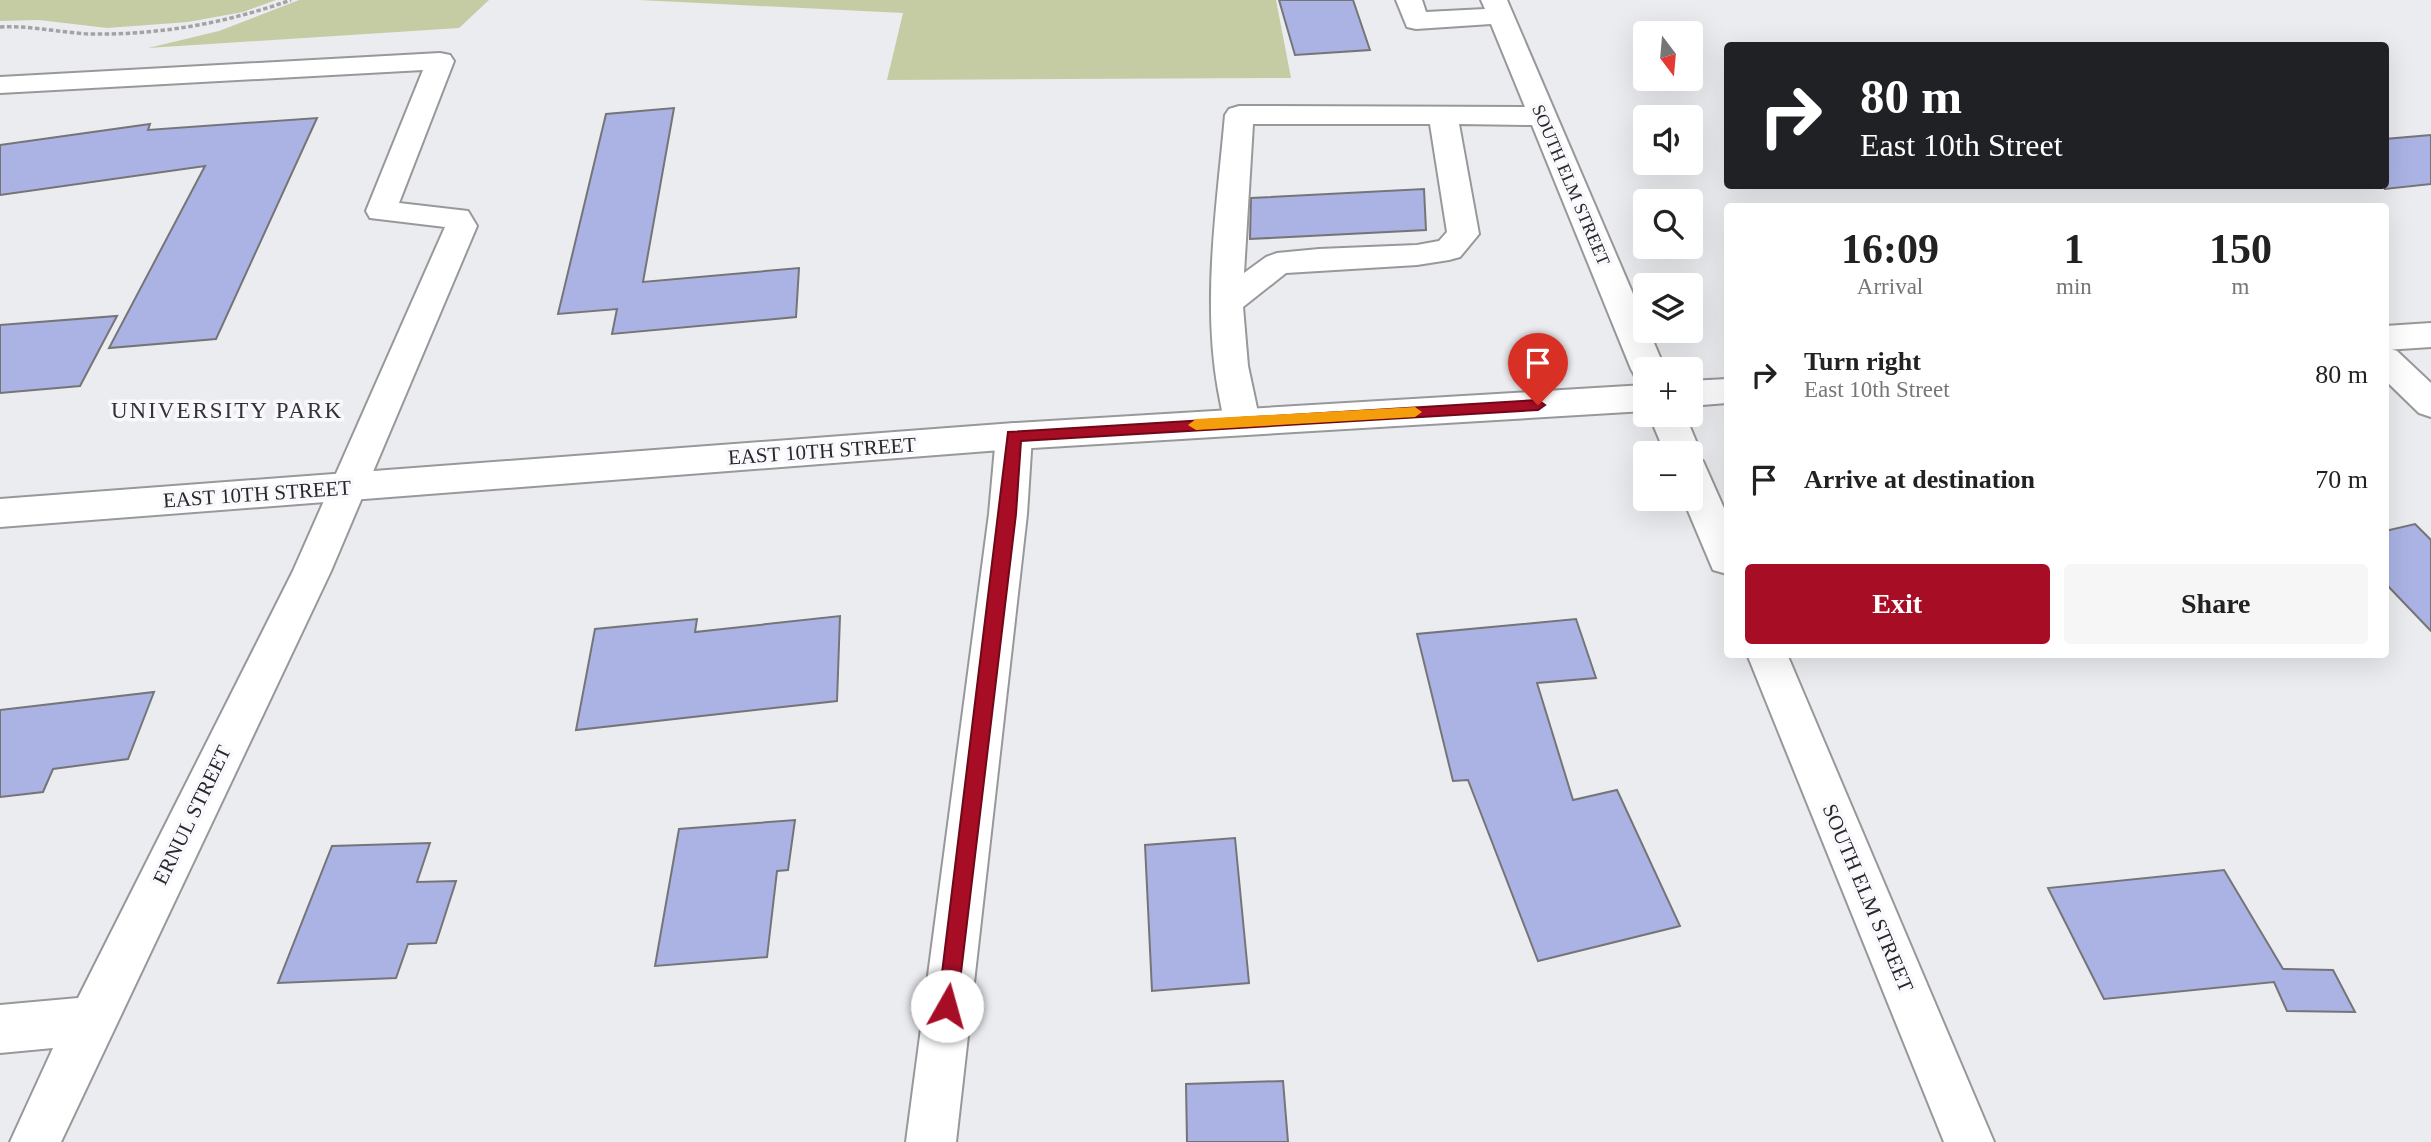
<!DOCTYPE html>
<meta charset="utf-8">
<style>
body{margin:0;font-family:"Times New Roman",serif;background:#f6f6f6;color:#222;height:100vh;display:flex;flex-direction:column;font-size:26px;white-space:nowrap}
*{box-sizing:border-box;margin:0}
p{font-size:23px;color:#767676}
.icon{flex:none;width:38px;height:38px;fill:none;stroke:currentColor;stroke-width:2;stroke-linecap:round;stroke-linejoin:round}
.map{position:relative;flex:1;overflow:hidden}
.sheet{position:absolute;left:1724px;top:203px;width:665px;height:455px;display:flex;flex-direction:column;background:#fff;border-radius:7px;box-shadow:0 7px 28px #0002}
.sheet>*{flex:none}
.top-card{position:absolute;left:1724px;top:42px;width:665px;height:147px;border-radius:7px;box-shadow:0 7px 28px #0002;background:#202124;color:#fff;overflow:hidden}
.needle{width:46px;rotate:164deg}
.controls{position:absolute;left:1633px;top:21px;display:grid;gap:14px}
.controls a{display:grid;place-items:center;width:70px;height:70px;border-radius:7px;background:#fff;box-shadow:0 7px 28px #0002;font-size:35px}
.pin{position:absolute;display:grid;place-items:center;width:60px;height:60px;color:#fff;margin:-72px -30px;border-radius:50% 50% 50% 0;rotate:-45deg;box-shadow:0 0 7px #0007}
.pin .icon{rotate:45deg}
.me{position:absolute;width:77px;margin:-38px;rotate:7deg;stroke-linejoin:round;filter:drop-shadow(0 0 5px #0008)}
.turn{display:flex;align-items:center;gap:24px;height:147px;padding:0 21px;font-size:32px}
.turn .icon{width:91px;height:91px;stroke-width:2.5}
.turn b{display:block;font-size:49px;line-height:60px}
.eta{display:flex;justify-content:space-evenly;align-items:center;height:119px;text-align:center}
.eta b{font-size:42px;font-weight:600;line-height:49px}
.button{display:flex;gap:14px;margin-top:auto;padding:14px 21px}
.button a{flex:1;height:80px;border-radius:7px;background:#a70e26;color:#fff;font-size:28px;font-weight:600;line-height:80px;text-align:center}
.button a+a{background:#f6f6f6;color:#222}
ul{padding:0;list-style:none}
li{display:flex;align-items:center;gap:21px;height:105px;padding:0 21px}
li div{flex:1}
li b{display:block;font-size:26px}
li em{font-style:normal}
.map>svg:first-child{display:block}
.green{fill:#c5cca4}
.building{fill:#abb3e5;stroke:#757578;stroke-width:2}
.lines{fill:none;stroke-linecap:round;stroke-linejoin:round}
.minor-casing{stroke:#98989b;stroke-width:4}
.major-casing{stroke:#98989b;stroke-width:4}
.path{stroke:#a3a3a6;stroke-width:3.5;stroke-dasharray:4.5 2.5;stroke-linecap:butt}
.minor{fill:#fff;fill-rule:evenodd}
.major{fill:#fff;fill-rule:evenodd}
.route{fill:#a70e26;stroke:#6d0919;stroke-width:2}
.slow{fill:#f59e0b}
.labels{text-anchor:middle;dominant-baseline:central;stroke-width:7;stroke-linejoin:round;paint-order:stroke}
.far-street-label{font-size:18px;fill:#28282a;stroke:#f9f9fd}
.street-label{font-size:21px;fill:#28282a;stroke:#f9f9fd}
.neighbourhood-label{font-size:23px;letter-spacing:2px;fill:#323335;stroke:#f9f9fd}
</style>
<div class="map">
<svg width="2431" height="1142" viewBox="0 0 2431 1142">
<rect width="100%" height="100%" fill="#ebecef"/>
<path class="green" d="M0 0H276L243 12 188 22 107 28 39 20 0 21Z
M299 0H489L459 28 148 48 219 31Z
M639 0H1276L1291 78 887 80 903 13Z"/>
<path class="building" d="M1279 0H1353L1370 50 1295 55Z
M674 108 643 282 799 268 796 317 612 334 617 309 558 314 606 114Z
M317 118 216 339 109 348 205 166 0 195V145L150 124 148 130Z
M2431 135V184L2385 189V139Z
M1424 189 1426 230 1250 239 1251 198Z
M117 316 80 386 0 393V325Z
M2415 524 2431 540V631L2385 583V531Z
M840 616 837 701 576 730 595 629 697 619 695 632Z
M1576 619 1596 678 1537 683 1573 800 1617 790 1680 926 1538 961 1468 780 1453 781 1417 634Z
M154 692 128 759 53 769 43 792 0 797V710Z
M795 820 788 870 777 871 767 957 655 966 679 829Z
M1235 838 1249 983 1152 991 1145 845Z
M430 843 417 882 456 881 436 943 408 944 396 978 278 983 332 846Z
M2224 870 2283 969 2333 970 2355 1012 2287 1011 2274 982 2104 999 2048 888Z
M1283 1081 1288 1142H1187L1186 1084Z"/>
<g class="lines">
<g class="minor-casing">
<path id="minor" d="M1396 0H1422L1426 12 1485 9 1481 0H1507L1645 322V331H1649L1665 369H1645V380L1636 378 1631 369 1532 125 1459 124 1479 234 1460 257 1449 260 1417 265 1286 273 1243 307 1248 366 1260 422 1254 431 1242 435 1230 431C1222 418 1221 404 1218 390 1202 299 1217 206 1225 115L1229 109 1239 106 1525 107 1491 24 1416 29 1407 27ZM1253 124H1430L1447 232 1439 241 1417 245 1319 249 1277 253 1266 257 1244 273Z
M440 53 450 55 454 61 399 203 468 211 477 226 331 571 61 1142H10L53 1048 0 1053V1005L78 998 293 571 445 227 370 218 366 211 423 70 0 93V77Z
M2385 347 2397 351 2431 383V417L2419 413 2385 380Z
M1649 415H1685L1701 453 1697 460 1703 461 1727 515V574L1713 570 1683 499H1690V453H1665Z
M1014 423 1027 427 1032 436 1027 514 956 1142H906L989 514 996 436 1001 427Z
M1747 654H1787L1994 1142H1944Z"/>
</g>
<g class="major-casing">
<path id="major" d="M2431 323V347L2385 350V326Z
M1727 379V403L1690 406V381Z
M1645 385V411L1014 449 0 527V499L1014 423Z"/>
</g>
<path class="path" d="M0 27C30 25 61 33 91 34 160 35 226 23 291 0"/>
<use href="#minor" class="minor"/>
<use href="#major" class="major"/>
</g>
<path class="route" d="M1538 400 1545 405 1538 410 1021 441 1016 514 957 1006 954 1013 947 1015 940 1013 938 1006 1008 432Z"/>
<path class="slow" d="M1415 407 1422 412 1415 417 1196 430 1188 425 1196 419Z"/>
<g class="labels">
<g class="far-street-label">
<text transform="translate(1571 185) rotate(67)">SOUTH ELM STREET</text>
</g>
<g class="street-label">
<text transform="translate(822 451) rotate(-4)">EAST 10TH STREET</text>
<text transform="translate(257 494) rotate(-4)">EAST 10TH STREET</text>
<text transform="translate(192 815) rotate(-64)">ERNUL STREET</text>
<text transform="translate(1868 898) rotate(67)">SOUTH ELM STREET</text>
</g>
<g class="neighbourhood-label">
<text x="227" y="410">UNIVERSITY PARK</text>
</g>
</g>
</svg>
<div class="controls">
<a><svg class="needle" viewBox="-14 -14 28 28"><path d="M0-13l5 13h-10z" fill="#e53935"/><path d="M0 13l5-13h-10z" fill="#767676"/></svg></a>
<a><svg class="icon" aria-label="sound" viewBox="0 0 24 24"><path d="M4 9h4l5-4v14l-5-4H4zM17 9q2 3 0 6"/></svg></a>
<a><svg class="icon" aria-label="search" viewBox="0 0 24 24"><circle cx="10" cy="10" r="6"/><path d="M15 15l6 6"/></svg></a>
<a><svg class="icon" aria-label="layers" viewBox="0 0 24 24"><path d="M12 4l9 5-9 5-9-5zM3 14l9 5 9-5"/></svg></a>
<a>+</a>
<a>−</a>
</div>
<div class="pin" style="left:1538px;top:405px;background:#d93025"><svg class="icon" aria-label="arrive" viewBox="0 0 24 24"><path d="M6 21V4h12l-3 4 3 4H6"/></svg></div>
<svg class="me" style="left:947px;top:1006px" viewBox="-20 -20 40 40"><circle r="19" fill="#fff"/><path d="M0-13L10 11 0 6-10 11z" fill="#a70e26"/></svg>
<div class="top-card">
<div class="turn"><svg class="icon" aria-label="right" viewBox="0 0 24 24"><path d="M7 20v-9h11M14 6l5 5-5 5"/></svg><div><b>80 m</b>East 10th Street</div></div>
</div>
<section class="sheet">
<div class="eta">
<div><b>16:09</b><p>Arrival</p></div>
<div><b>1</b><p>min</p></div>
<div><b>150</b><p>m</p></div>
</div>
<ul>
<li><svg class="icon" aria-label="right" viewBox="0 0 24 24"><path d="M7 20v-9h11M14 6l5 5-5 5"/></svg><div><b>Turn right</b><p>East 10th Street</p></div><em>80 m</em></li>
<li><svg class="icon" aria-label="arrive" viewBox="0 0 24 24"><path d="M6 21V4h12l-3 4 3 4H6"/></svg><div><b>Arrive at destination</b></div><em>70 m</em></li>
</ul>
<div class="button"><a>Exit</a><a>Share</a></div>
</section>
</div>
